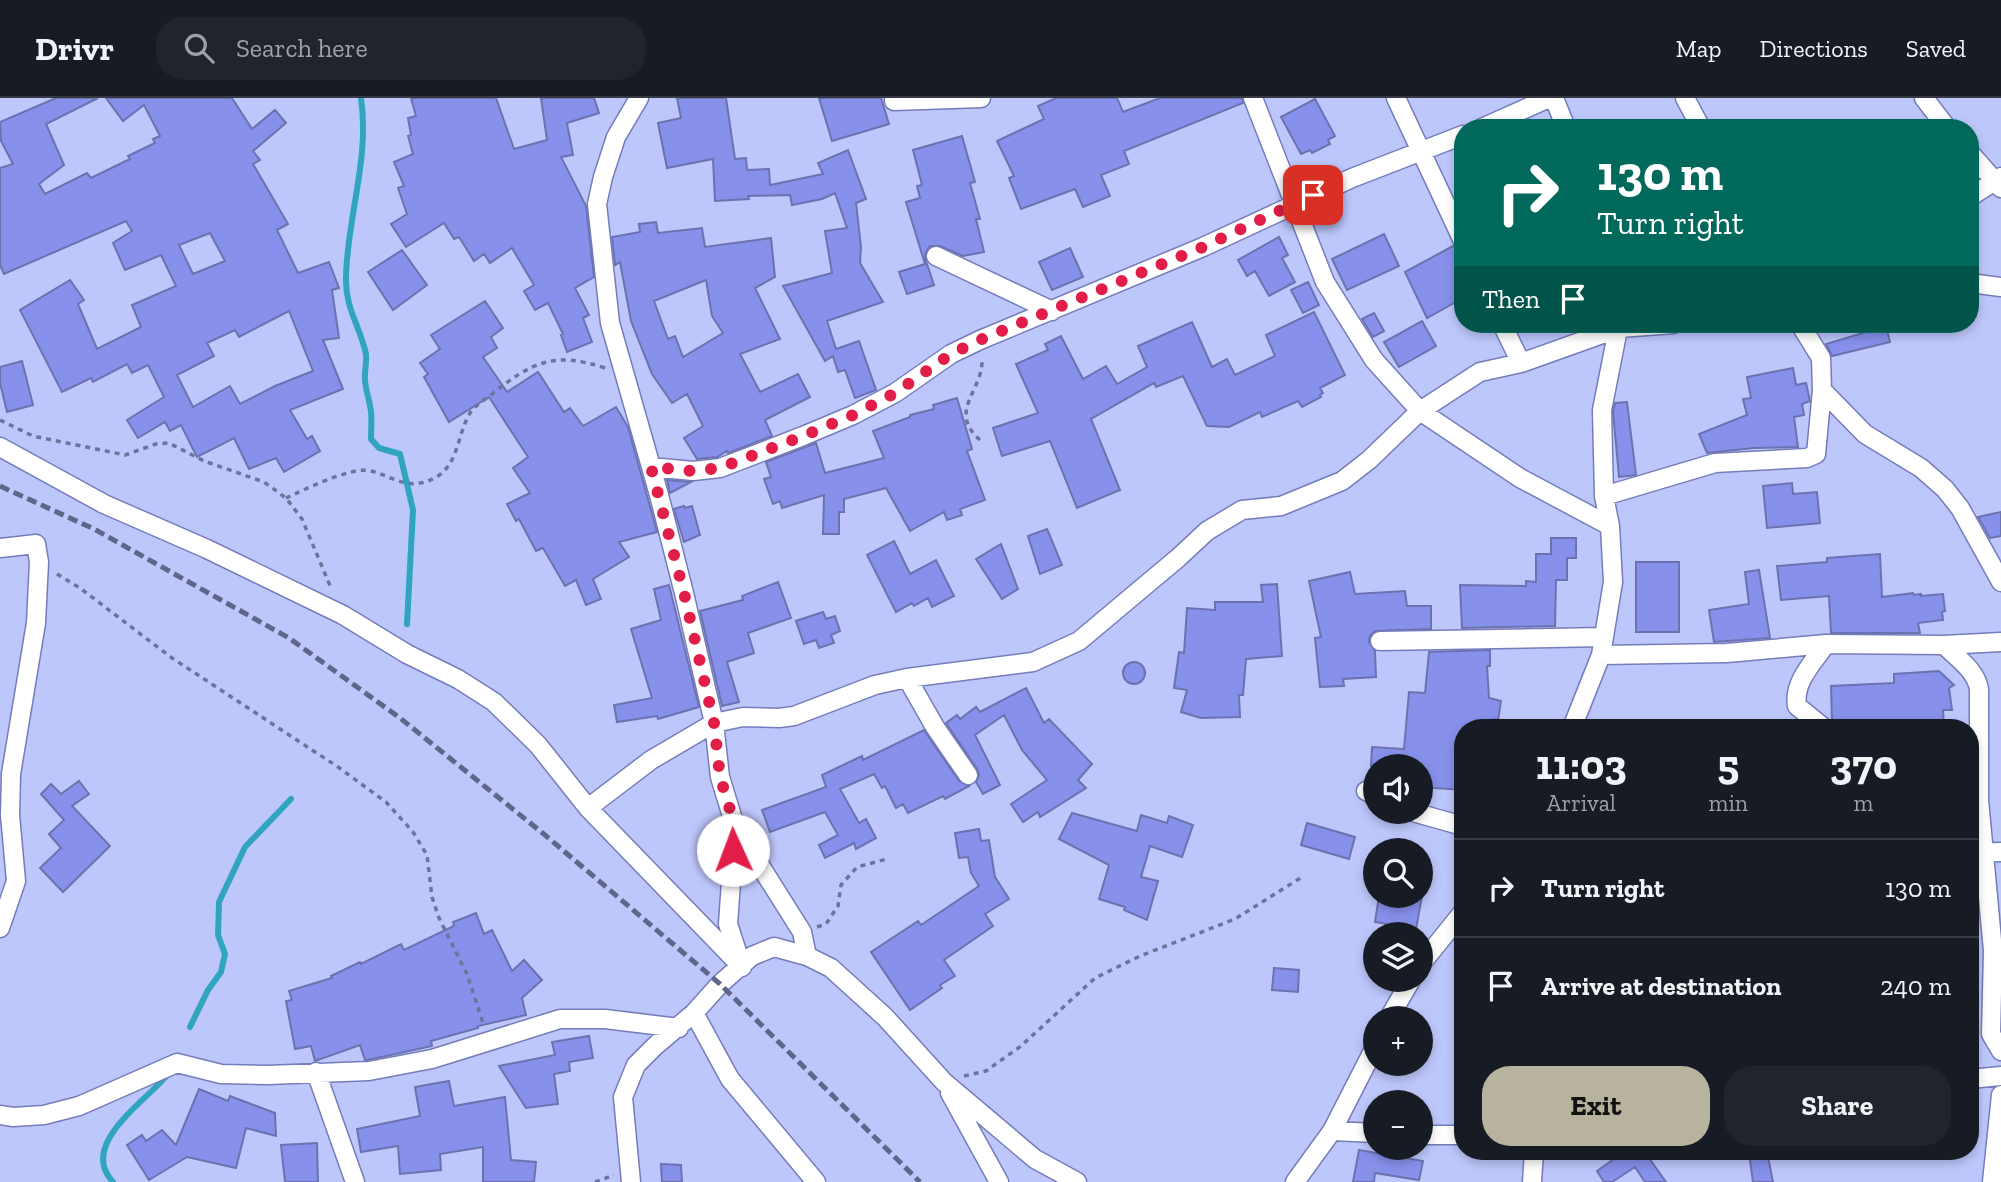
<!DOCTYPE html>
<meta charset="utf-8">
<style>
body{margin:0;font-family:"Zilla Slab",serif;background:#20242c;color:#f1f3f6;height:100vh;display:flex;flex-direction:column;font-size:26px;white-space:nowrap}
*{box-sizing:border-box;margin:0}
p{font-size:23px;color:#9ea1a6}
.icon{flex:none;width:38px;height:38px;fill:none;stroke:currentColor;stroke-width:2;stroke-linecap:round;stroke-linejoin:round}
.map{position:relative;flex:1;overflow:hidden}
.panel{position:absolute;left:1454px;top:621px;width:525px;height:441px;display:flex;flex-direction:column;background:#171b24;border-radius:28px;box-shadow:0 4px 10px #0003}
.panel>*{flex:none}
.guide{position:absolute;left:1454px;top:21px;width:525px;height:214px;border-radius:28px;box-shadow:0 4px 10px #0003;background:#00695c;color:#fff;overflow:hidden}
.tools{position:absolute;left:1363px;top:656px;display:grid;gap:14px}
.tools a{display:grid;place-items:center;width:70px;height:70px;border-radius:50%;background:#171b24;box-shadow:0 4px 10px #0003;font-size:35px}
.pin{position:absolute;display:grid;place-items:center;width:60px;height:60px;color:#fff;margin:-30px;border-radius:14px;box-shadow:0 4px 10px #0006}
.me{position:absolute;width:77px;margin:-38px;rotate:358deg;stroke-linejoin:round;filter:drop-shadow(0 0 5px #0008)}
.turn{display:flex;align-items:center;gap:24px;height:147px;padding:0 28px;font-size:32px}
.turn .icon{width:91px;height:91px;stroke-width:2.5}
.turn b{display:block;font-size:49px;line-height:60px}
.then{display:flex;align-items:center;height:66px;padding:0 28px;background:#0003;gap:14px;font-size:26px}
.eta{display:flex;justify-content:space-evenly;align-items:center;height:119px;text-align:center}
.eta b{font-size:42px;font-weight:700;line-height:49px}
.button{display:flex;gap:14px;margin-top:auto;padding:14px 28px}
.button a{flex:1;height:80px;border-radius:28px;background:#b7b39e;color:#111;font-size:28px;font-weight:700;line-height:80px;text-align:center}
.button a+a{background:#20242c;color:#f1f3f6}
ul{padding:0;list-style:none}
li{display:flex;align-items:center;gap:21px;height:98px;padding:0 28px;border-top:2px solid #363941}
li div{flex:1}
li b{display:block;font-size:26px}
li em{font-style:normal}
header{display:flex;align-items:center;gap:42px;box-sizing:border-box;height:98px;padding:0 35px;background:#171b24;border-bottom:2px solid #363941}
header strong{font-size:33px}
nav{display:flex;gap:38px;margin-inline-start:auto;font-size:24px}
.search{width:490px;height:63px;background:#20242c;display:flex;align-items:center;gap:18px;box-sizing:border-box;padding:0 24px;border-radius:28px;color:#9ea1a6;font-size:26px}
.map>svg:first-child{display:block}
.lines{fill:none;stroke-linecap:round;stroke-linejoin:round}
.stream{stroke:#31a4c0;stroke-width:6}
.building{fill:#8791eb;stroke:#6b72af;stroke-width:2;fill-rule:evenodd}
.minor-casing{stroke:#757cba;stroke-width:21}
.path{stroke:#6e739b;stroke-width:3.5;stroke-dasharray:5 5;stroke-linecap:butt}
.minor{stroke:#fff;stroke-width:18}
.rail{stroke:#60658a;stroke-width:5;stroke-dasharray:10 5;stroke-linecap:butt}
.route{stroke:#e11d48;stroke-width:12;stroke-dasharray:0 21.6}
</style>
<header>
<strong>Drivr</strong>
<div class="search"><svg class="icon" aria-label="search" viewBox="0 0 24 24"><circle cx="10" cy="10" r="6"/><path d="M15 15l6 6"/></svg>Search here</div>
<nav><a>Map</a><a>Directions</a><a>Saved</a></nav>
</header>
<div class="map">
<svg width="2001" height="1084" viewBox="0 0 2001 1084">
<rect width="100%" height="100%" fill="#bec7fc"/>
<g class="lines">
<path class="stream" d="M361 0C370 61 347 119 346 180 345 210 360 228 366 256 367 265 364 274 365 283 366 293 370 304 371 314 372 323 371 332 371 341L379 350 400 356 413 412 407 526
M190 929 208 892 221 874 225 856 218 837 219 804 245 749 291 701
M113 1084C77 1046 148 1002 169 975"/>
</g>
<path class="building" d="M56 0H98L46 26 64 67 39 86 45 96 87 75 91 80 130 61 128 58 155 45 153 41 160 38 144 7 123 23 106 0H232L252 31 275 12 286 25 253 53 260 62 253 66 288 126 277 132 298 175 329 164 339 190 332 192 339 240 323 242 343 291 290 312 307 341 312 338 320 353 284 374 276 360 249 371 234 340 197 359 181 327 170 333 165 324 138 340 127 322 164 299 148 267 132 275 127 266 93 284 91 280 62 294 20 212 70 182 84 202 78 206 97 251 141 229 132 207 176 188 161 157 125 172 113 145 132 133 126 123 4 176 0 167V70L13 66 1 43 0 24ZM210 135 225 163 193 176 179 147ZM289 213 313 273 275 288 240 306 230 288 193 309 177 277 214 258 207 245 235 232 239 239Z
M411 0H496L514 51 547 42 541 0H594L599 15 567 25 573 57 561 59 586 108 594 179 575 190 589 217 583 220 592 244 567 254 561 237 563 236 548 205 535 212 524 193 534 187 512 150 490 165 484 156 474 163 459 139 454 141 444 125 406 149 391 126 407 116 398 90 404 88 394 64 413 56 408 38 411 37 408 20 416 18Z
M677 0H726L735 61 746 60 747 72 769 71 770 87 823 76 818 65 848 52 866 101 856 105 861 149 860 165 883 204 827 223 836 251 859 243 876 292 855 300 845 272 838 274 833 258 825 263 783 188 832 175 825 133 847 130 835 95 822 101 792 107 790 97 748 98 749 101 715 103 713 61 667 70 658 25 681 20Z
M819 0H881L889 26 832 43Z
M1056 0H1117L1123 14 1160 0H1242L1243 5 1124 53 1129 66 1101 77 1110 98 1083 109 1075 91 1021 111 1009 80 1014 78 997 43 1044 21 1038 8Z
M1315 1 1335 38 1328 42 1330 46 1312 55 1310 52 1301 56 1281 19Z
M962 38 975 84 970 85 980 121H976L984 154 963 158 940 148H930L926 154 925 160 934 187 907 196 899 174 925 166 906 104 920 100 917 88 922 87 913 52Z
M656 124 658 135 702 130 705 149 771 140 775 179 755 190 780 241 740 256 760 294 798 276 810 299 765 322 772 338 728 355 727 353 717 359 697 361 684 340 703 328 687 296 672 305 652 276 631 223 620 164 615 167 612 139 640 134 639 126ZM706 182 712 218 723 235 683 259 675 238 668 241 654 203Z
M1384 136 1399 168 1347 192 1332 161Z
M1279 139 1288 157 1282 160 1295 184 1269 198 1255 173 1247 178 1238 162Z
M1453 148 1463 154V200L1427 220 1405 174Z
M1070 150 1083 179 1052 192 1039 164Z
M402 152 427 187 393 212 368 174Z
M1308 184 1319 207 1303 215 1291 192Z
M485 203 503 230 491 239 497 250 483 259 507 294 538 274 564 314 570 310 583 328 616 309 628 329 657 434 619 444 629 459 593 481 601 501 586 507 576 482 565 488 543 450 536 453 519 421 516 423 507 406 530 395 513 370 528 359 489 299 449 324 424 279 428 276 420 265 440 251 431 237Z
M1314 214 1345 277 1320 290 1323 295 1320 297 1321 299 1302 309 1298 303 1262 319 1260 314 1229 329 1207 328 1183 278 1156 289 1154 285 1091 321 1120 392 1077 410 1050 343 1002 358 993 330 1038 315 1016 266 1048 252 1045 246 1061 238 1083 281 1106 268 1117 286 1147 269 1138 248 1192 224 1212 269 1227 261 1235 277 1275 258 1266 237Z
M1374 215 1384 233 1373 239 1362 221Z
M1422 223 1436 248 1399 269 1384 244Z
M1886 228 1890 244 1832 258 1826 246Z
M22 263 33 307 7 314 0 285V269Z
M1793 270 1796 287 1806 285 1810 303 1802 306 1804 317 1794 319 1798 349 1754 350 1707 355 1699 336 1747 317 1743 301 1751 300 1747 279Z
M957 300 972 351 967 353 985 402 960 411 962 417 947 422 944 414 910 433 886 390 844 401V414H839V436H823L824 397 782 410 780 403 773 406 764 381 771 379 766 364 816 345 825 375 884 360 873 333 910 319V317L934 311 933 307Z
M1627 304 1636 377 1619 379 1613 313 1615 305Z
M667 382 691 384 670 395Z
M1792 385 1793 396 1817 394 1820 425 1767 430 1763 388Z
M684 408 685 410 692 408 700 437 684 444 674 411Z
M2001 414V438L1990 440 1978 419Z
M1047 431 1062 467 1040 476 1028 438Z
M1551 440H1576V460H1567V482H1556L1555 528 1462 530 1460 487 1526 488V483L1536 484V456H1551Z
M894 443 910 476 936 462 954 498 932 509 928 500 914 508 912 505 896 514 867 457Z
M1001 446 1018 491 1002 501 976 461Z
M1880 456 1882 499 1913 495 1914 497 1921 496V498L1943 496 1945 513 1942 514 1943 522 1918 525 1920 535H1831L1829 498 1781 502 1777 468 1827 464V460Z
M1636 464H1679V534H1636Z
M1759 472 1770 540 1714 544 1709 512 1749 506 1745 474Z
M1350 474 1355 496 1405 493 1407 508H1431V531L1375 533 1370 538 1369 544 1375 553 1376 579 1343 581 1344 588 1320 589 1315 540 1321 539 1309 483Z
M778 484 791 520 748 535 754 555 727 564 739 604 722 608 700 513 743 502 742 498Z
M1277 486 1282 558 1246 561 1243 597H1239L1240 619 1201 620 1181 614 1187 592 1174 590 1179 554 1184 555 1187 510 1215 512V504H1263L1261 487Z
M669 487 699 609 658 621 657 618 617 624 614 607 652 600 631 531 661 522 654 491Z
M823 514 826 521 835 518 840 533 831 537 834 545 819 550 816 542 804 546 796 523Z
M1490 552V568H1487L1489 600 1501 603 1498 622 1494 621 1492 630H1463V692L1421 689V668H1371L1372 649 1404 651 1409 594 1425 595 1429 554Z
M1123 575a11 11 0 1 1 22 0a11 11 0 1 1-22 0Z
M1939 573 1954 587 1949 590 1952 612H1943L1944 630H1835L1832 623 1831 588 1894 585V576Z
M1026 590 1044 625 1049 621 1092 666 1078 682 1086 690 1040 719 1038 714 1023 724 1011 706 1047 682 1022 652 1004 617 975 637 1000 687 983 696 976 684 979 677 977 671 946 625 957 617 960 621 976 609 980 614Z
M924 632 959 683 969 688 945 701 943 698 908 715 903 706 896 710 885 688 882 690 874 676 840 691 859 725 866 721 876 740 856 751 854 745 825 760 819 747 838 737 825 714 770 734 762 712 826 689 822 677 862 658 863 662Z
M79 683 89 696 72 708 110 748 63 794 40 770 61 750 49 736 64 722 41 696 51 686 61 696Z
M1072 715 1137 733 1141 717 1167 725 1169 718 1193 727 1182 759 1150 748 1141 779 1158 783 1147 822 1124 812 1125 809 1099 801 1109 767 1059 741Z
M1307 725 1355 739 1349 761 1301 747Z
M979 731 981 743 989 742 995 779 1009 801 985 816 993 828 944 862 955 878 940 887 942 890 910 912 871 854 918 823 921 827 979 788 971 775 968 759 959 760 955 735Z
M1379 798H1422L1416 831 1375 824Z
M476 815 484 836 492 832 512 873 524 862 542 882 522 900 526 917 478 928V930L431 943 432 948 368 962H365L360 947 315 963 311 948 295 951 286 903 292 902 289 893 332 880 331 878 360 864 361 866 401 846 404 852 454 828 453 824Z
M1274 870 1299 872 1298 894 1272 892Z
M589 938 593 960 569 964 570 973 554 976 558 1006 526 1010 499 968 555 957 552 944Z
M449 983 454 1008 505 999 511 1062 536 1064 534 1084H483V1049L440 1056 441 1072 400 1076 398 1048 361 1054 357 1031 420 1018 415 989Z
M199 991 228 1003 230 998 275 1015 276 1038 246 1030 236 1070 187 1059 149 1082 127 1047 142 1037 146 1043 162 1032 176 1047Z
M317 1045 318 1084H285L281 1047Z
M1359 1052 1423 1063 1419 1082 1375 1075 1374 1084H1353Z
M1624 1054H1659L1649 1060 1666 1084H1645L1635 1069 1612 1084H1604L1597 1073Z
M1760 1054H1767L1773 1084H1753L1749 1055Z
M661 1066 681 1067 682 1084H662Z"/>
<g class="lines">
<g class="minor-casing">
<path id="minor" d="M639 0 616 39 603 79 597 106 610 225 659 397 684 495 714 625 720 679 735 728 802 834 807 858
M1253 0 1325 184 1374 262 1420 313 1520 380 1610 428
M1396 0 1463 143
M1554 0 1566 30
M1685 0 1701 30
M1924 0 1947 30
M894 3 981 0
M1482 30 1549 0
M1970 55 2001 90
M1970 99 2001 79
M936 158 1052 213
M1970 185 2001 189
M1502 226 1521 265
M1822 292 1865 336 1921 370 1945 391 1960 410 2001 484
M0 349 104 406 207 451 343 517 407 556 458 581 494 604 538 647 588 710 742 869
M651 369 693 373 720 370 803 338 853 317 895 295 951 256 980 242 1203 149 1352 80 1463 37
M1604 398 1715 365 1807 360 1816 356 1822 292 1821 260 1800 226
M0 450 36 446 39 464 36 525 11 676 10 717 16 783 0 830
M1380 543 1604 539
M1944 547C1956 559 1976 572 1979 591V702L1993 853 1991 936 2001 953
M1601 557 1727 555 1826 546 1944 547 2001 544
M907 580 935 629 968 677
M1572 630 1601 557 1613 484 1610 428 1604 398 1602 312 1619 226
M1824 630 1797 608C1793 584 1813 565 1826 546
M1366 693 1376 697
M588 710 651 662 714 625 743 619 779 620 794 618 875 587 907 580 1033 564 1079 543 1178 460 1207 433 1242 412 1281 408 1342 383 1369 362 1420 313 1480 274 1521 265 1619 230 1674 226
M1413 714 1463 728
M735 728 728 826 740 863
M1970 755 2001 754
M1421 866 1463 814
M694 915 730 981 816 1084
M1389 920 1411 882
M316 974 355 1084
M1970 981 2001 978
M950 995 999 1084
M0 1017 13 1019 44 1017 79 1008 177 965 221 976 268 977 369 973 432 961 560 921H605L679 930
M1332 1033 1376 1035
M1421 1037H1463
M631 1084 623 999 636 967 654 949 694 915 720 886 752 858 774 849 807 858 831 870 885 919 944 984 1035 1061 1077 1084
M1295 1084 1332 1033 1376 947
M1532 1084 1534 1054
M1992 1084 2001 997"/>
</g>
<path class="path" d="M0 322 33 338 125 357 156 346 169 345 204 363 264 384 286 400 302 421 331 490
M980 342C947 313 983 293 982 262
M286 400C308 390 332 378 356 373 384 367 403 400 438 378 458 365 458 336 469 317 473 308 485 302 492 296 532 264 554 253 605 270
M57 476 80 490 172 560 338 669 386 704 413 734 427 757 432 799 439 820 467 876 483 925
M817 829 826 826 838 808 841 787 857 769 887 761
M964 978 986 973 1021 948 1095 880 1140 858 1235 821 1302 779
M595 1084 614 1077"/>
<use href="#minor" class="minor"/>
<path class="rail" d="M0 388 94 431 289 540 400 620 545 737 720 886 920 1084"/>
</g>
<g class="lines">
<path class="route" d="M733 752 735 728 720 679 714 625 684 495 651 369 693 373 720 370 803 338 853 317 895 295 951 256 980 242 1203 149 1313 97"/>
</g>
</svg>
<div class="tools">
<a><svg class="icon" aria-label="sound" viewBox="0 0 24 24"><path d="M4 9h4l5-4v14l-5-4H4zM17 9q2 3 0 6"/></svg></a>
<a><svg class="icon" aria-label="search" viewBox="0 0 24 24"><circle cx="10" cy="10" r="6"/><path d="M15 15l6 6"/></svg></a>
<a><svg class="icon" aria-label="layers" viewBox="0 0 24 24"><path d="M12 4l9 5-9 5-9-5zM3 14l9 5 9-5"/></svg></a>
<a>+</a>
<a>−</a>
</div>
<div class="pin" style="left:1313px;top:97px;background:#d93025"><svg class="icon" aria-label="arrive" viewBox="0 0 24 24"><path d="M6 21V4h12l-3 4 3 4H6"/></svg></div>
<svg class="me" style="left:733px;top:752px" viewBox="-20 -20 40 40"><circle r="19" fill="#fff"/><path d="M0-13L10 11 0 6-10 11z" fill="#e11d48"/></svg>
<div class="guide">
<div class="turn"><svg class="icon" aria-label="right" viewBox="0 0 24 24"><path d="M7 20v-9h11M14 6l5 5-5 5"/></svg><div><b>130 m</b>Turn right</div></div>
<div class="then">Then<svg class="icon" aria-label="arrive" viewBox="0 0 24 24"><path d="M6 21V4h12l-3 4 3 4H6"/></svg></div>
</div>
<section class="panel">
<div class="eta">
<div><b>11:03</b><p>Arrival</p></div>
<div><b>5</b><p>min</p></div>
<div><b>370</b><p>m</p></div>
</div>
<ul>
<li><svg class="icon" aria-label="right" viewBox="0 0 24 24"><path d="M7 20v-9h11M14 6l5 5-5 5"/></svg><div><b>Turn right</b></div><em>130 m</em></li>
<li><svg class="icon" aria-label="arrive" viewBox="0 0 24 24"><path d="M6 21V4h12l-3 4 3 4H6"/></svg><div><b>Arrive at destination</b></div><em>240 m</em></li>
</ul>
<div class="button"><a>Exit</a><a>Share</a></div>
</section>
</div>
